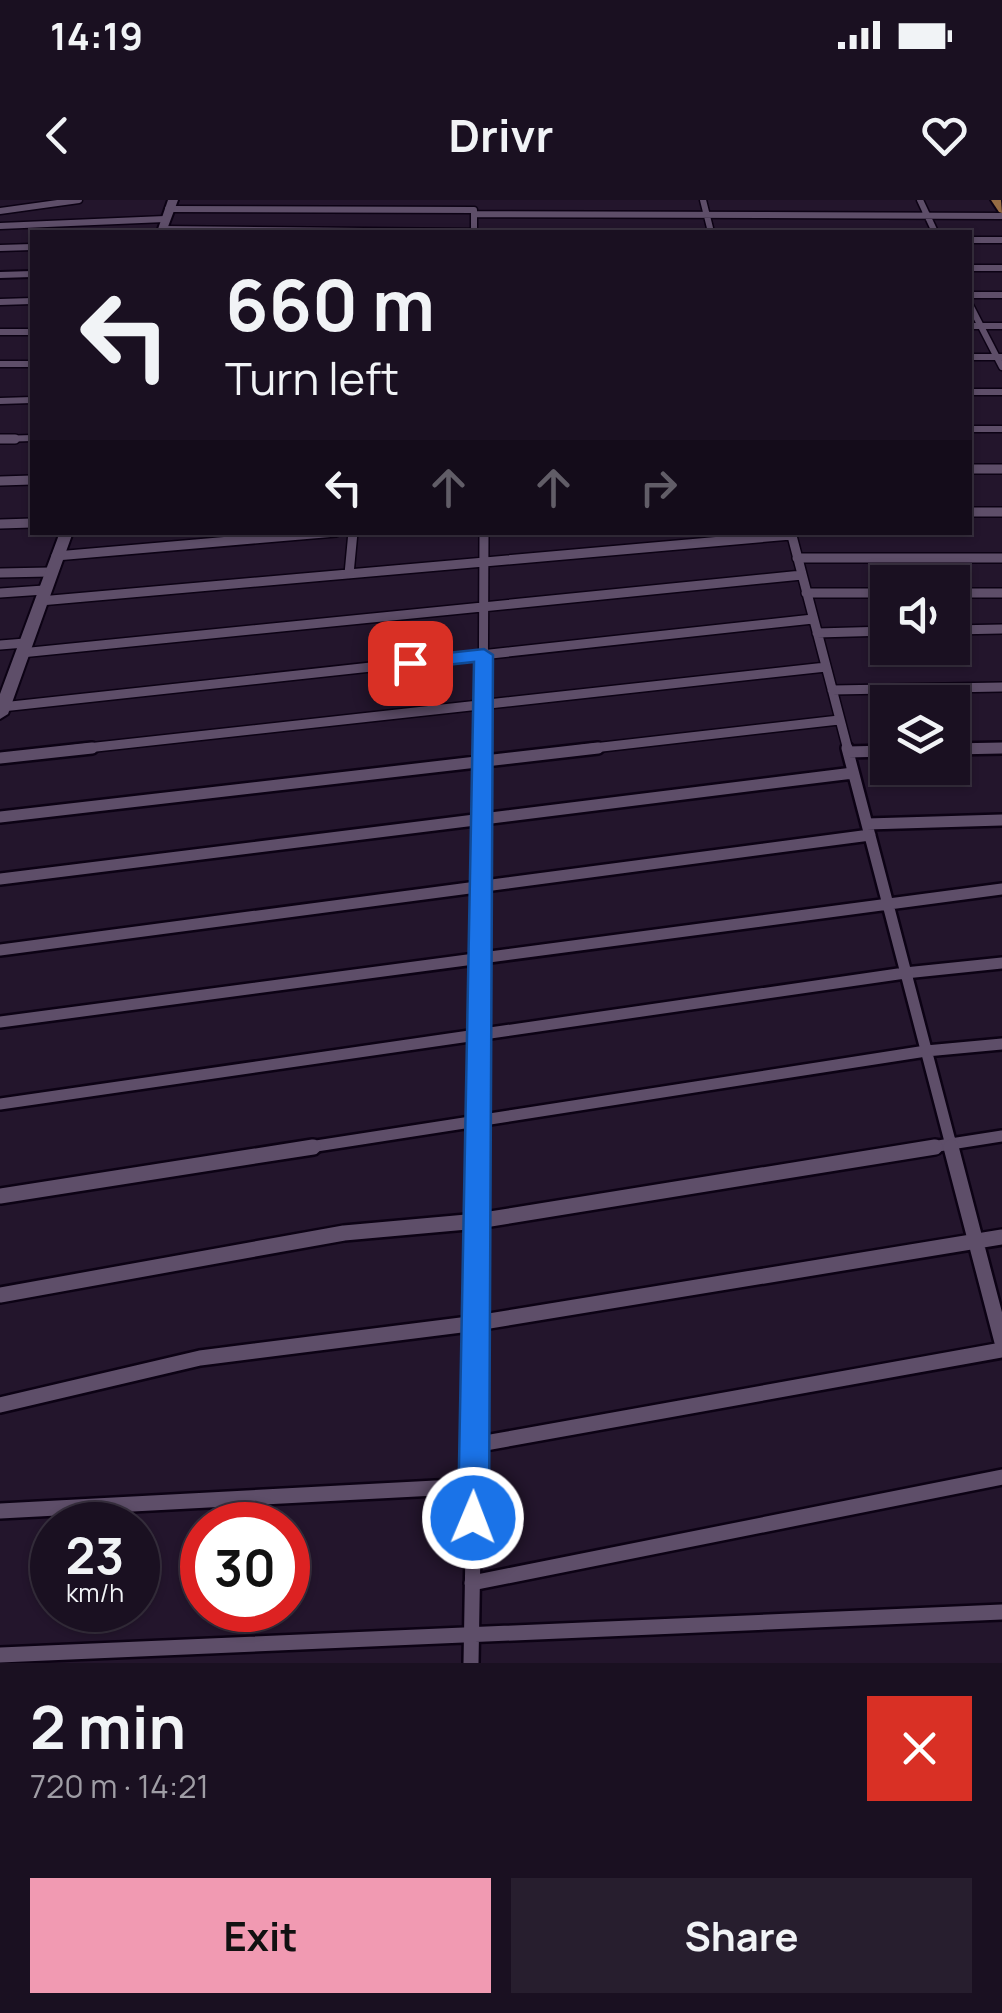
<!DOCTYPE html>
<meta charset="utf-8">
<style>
body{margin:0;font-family:Manrope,sans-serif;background:#271e2e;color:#f1f3f6;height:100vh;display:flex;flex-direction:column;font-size:38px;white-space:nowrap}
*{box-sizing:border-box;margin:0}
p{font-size:32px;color:#9f9da5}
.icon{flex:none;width:55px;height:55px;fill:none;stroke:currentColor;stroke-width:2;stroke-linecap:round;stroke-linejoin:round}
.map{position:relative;height:1463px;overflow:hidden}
.side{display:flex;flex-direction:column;background:#1a1021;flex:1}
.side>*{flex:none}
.guide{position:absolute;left:30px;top:30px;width:942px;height:305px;border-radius:0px;box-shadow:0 2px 8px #0004,0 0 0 2px #38303f;background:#1a1021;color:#f1f3f6;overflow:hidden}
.tools{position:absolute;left:870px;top:365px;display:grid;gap:20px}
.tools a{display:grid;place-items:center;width:100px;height:100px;border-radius:0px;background:#1a1021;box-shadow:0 2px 8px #0004,0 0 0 2px #38303f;font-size:50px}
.speed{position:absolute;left:30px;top:1302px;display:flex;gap:20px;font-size:50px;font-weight:700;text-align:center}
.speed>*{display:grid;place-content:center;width:130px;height:130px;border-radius:50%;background:#1a1021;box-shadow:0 2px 8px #0004,0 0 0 2px #38303f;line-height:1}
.speed small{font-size:25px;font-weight:400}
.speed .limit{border:15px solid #d22;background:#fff;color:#111}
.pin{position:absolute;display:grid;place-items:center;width:85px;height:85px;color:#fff;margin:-42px;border-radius:20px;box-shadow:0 5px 15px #0006}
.me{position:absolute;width:110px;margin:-55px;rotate:1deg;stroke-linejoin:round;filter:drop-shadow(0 0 8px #0008)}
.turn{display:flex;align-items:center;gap:35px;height:210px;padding:0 30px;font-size:45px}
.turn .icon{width:130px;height:130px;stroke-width:2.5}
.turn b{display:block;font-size:70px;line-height:85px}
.lanes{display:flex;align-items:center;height:95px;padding:0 30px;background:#0003;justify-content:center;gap:50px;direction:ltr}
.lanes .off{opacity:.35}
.round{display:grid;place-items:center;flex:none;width:105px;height:105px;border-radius:0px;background:#271e2e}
.summary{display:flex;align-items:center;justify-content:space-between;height:170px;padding:0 30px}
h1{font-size:60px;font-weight:700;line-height:75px}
.button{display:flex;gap:20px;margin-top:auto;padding:20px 30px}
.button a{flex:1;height:115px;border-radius:0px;background:#f19ab2;color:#111;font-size:40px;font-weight:700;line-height:115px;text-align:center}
.button a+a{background:#271e2e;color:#f1f3f6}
.status{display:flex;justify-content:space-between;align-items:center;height:70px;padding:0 50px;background:#1a1021;direction:ltr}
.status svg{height:28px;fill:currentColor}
header{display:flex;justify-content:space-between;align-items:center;height:130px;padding:0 30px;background:#1a1021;font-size:45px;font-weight:700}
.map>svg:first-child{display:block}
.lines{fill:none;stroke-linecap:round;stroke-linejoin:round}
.street-far3-casing{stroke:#0c0214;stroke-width:9}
.street-far2-casing{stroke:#0c0214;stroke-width:12}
.street-far1-casing{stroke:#0c0214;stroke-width:16}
.street-casing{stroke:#0c0214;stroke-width:20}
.secondary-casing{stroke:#0c0214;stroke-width:4}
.primary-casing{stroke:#0c0214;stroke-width:4}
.street-far3{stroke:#5e4e69;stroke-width:6}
.street-far2{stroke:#5e4e69;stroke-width:9}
.street-far1{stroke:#5e4e69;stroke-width:11}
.street{stroke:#5e4e69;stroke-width:15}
.secondary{fill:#5e4e69;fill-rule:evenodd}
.primary{fill:#956b43;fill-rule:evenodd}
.route{fill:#1a73e8;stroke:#114b97;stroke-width:2.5}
</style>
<div class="status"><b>14:19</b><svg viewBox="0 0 49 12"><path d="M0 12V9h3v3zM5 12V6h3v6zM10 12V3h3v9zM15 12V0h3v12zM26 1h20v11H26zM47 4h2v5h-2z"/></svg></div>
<header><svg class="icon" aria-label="back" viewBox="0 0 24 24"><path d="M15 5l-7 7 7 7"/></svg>Drivr<svg class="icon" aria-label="heart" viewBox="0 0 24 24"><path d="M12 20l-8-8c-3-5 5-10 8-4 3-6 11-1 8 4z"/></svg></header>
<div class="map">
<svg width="1002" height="1463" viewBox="0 0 1002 1463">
<rect width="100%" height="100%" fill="#23152c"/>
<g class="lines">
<g class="street-far3-casing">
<path id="street-far3" d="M703 0 711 32
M920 0 935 32
M168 9 474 10V32
M0 11 79 0
M474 14 1002 16
M0 26 165 19
M162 29 474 32
M970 40H1002
M0 48 32 47
M970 68H1002
M970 95H1002
M0 102 32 101
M970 105 1002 167
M970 126H1002
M0 132H32
M970 157H1001
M0 164H32
M970 192H1002
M0 201 32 200
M970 229H1002
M0 239 32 238"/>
</g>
<g class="street-far2-casing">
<path id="street-far2" d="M0 239H15
M970 269H1002
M0 281 32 280
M970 312H1002
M0 324 32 323
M791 332 848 550
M56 356 336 332
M797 358H1002
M0 373 50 372
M349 374 353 332
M0 393 44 390
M806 393H888
M952 393H1002
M40 401 791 335
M952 430 1002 429
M817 433 888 431
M0 445 25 443
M21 453 802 375
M832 490 1002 487
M2 507 813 419
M952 549 1002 548
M69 550 826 467
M483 550 484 332
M576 550 839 520"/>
</g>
<g class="street-far1-casing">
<path id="street-far1" d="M847 548 952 949
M952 549 1002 548
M848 552 888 551
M0 558 92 548
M0 617 598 548
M867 624 1002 620
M0 679 853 573
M0 750 870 635
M0 822 1002 689
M0 904 905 773 1002 763
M297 949 926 851 1002 844
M480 949 483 548
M919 949 1002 936"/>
</g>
<g class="street-casing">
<path id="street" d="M951 947 1002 1142
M0 996 313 947
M0 1095 344 1033 478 1021 935 947
M0 1205 200 1158 477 1123 1002 1037
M474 1245 1002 1150
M0 1311 474 1286
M472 1383 1002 1277
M0 1455 1002 1412
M471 1463 480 947"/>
</g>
<g class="secondary-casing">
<path id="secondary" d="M168 0H178L166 32H157Z
M32 71V77L0 78V72Z
M60 332H73L8 514 0 519V494Z"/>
</g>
<g class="primary-casing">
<path id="primary" d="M991 0H1001L1002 13 999 12Z"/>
</g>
<use href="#street-far3" class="street-far3"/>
<use href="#street-far2" class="street-far2"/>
<use href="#street-far1" class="street-far1"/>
<use href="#street" class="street"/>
<use href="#secondary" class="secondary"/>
<use href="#primary" class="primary"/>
</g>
<path class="route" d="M484 449 493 455 489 1318 484 1330 473 1334 462 1330 458 1318 474 462 410 469 400 463 410 457Z"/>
</svg>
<div class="tools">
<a><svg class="icon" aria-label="sound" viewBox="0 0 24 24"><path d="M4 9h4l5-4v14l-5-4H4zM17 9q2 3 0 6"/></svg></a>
<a><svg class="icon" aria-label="layers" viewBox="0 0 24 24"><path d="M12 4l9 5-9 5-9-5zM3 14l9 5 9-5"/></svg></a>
</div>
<div class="speed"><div>23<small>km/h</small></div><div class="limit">30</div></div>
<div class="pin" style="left:410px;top:463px;background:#d93025"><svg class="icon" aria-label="arrive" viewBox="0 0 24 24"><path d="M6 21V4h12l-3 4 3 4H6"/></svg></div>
<svg class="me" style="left:473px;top:1318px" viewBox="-20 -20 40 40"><circle r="17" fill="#1a73e8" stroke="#fff" stroke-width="3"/><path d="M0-11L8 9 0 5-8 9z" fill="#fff"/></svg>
<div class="guide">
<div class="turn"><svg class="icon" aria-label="left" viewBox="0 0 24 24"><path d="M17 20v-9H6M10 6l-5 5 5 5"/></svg><div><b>660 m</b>Turn left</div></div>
<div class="lanes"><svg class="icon" aria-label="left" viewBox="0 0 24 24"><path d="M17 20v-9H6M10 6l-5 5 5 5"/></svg><svg class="icon off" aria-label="ahead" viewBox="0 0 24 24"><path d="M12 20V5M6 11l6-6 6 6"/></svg><svg class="icon off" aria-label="ahead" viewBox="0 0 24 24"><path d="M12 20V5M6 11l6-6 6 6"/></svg><svg class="icon off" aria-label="right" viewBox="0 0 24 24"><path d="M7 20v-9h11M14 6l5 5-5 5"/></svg></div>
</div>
</div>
<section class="side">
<div class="summary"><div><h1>2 min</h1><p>720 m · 14:21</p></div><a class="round" style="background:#d93025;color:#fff"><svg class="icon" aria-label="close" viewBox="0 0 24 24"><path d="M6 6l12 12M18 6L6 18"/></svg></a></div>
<div class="button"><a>Exit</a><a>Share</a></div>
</section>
